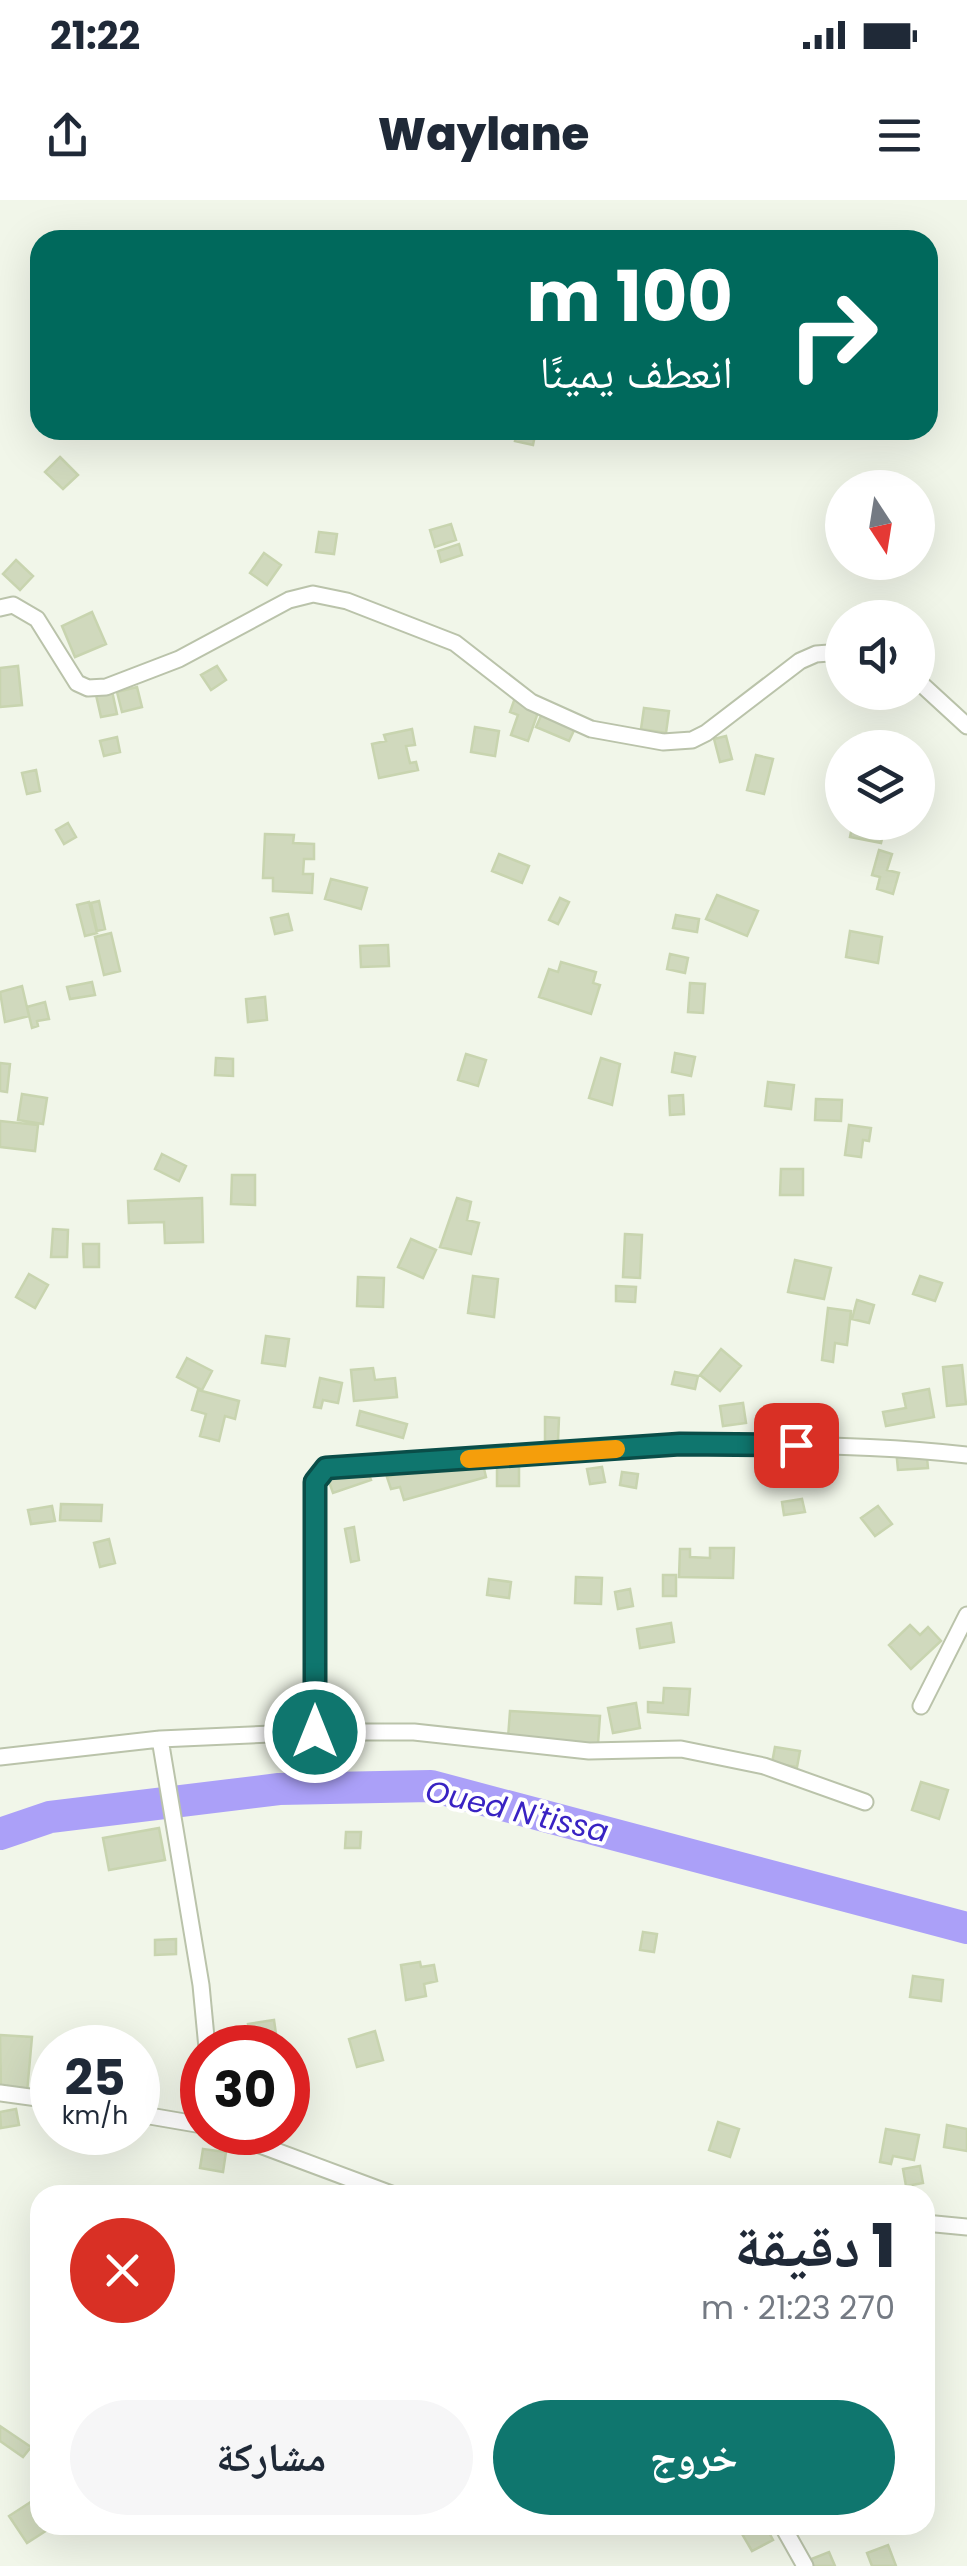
<!DOCTYPE html>
<html lang="ar">
<meta charset="utf-8">
<style>
body{margin:0;font-family:Poppins,"Noto Naskh Arabic",sans-serif;background:#f6f6f7;color:#1f2937;direction:rtl;height:100vh;display:flex;flex-direction:column;font-size:38px;white-space:nowrap}
*{box-sizing:border-box;margin:0}
p{font-size:32px;color:#747a83}
.icon{flex:none;width:55px;height:55px;fill:none;stroke:currentColor;stroke-width:2;stroke-linecap:round;stroke-linejoin:round}
.map{position:relative;flex:1;overflow:hidden;direction:ltr}
.sheet{position:absolute;left:30px;top:1985px;width:905px;height:350px;display:flex;flex-direction:column;background:#fff;border-radius:30px;box-shadow:0 10px 40px #0002;direction:rtl}
.sheet>*{flex:none}
.guide{position:absolute;left:30px;top:30px;width:908px;height:210px;border-radius:30px;box-shadow:0 10px 40px #0002;direction:rtl;background:#00695c;color:#fff;overflow:hidden}
.needle{width:65px;rotate:168deg}
.fabs{position:absolute;left:825px;top:270px;display:grid;gap:20px}
.fabs a{display:grid;place-items:center;width:110px;height:110px;border-radius:50%;background:#fff;box-shadow:0 10px 40px #0002;font-size:50px}
.speed{position:absolute;left:30px;top:1825px;display:flex;gap:20px;font-size:50px;font-weight:700;text-align:center}
.speed>*{display:grid;place-content:center;width:130px;height:130px;border-radius:50%;background:#fff;box-shadow:0 10px 40px #0002;line-height:1}
.speed small{font-size:25px;font-weight:400}
.speed .limit{border:15px solid #d22;background:#fff;color:#111}
.pin{position:absolute;display:grid;place-items:center;width:85px;height:85px;color:#fff;margin:-42px;border-radius:20px;box-shadow:0 5px 15px #0006}
.me{position:absolute;width:110px;margin:-55px;rotate:0deg;stroke-linejoin:round;filter:drop-shadow(0 0 8px #0008)}
.turn{display:flex;align-items:center;gap:35px;height:210px;padding:0 40px;font-size:45px}
.turn .icon{width:130px;height:130px;stroke-width:2.5}
.turn b{display:block;font-size:70px;line-height:85px}
.round{display:grid;place-items:center;flex:none;width:105px;height:105px;border-radius:52px;background:#f6f6f7}
.summary{display:flex;align-items:center;justify-content:space-between;height:170px;padding:0 40px}
h1{font-size:60px;font-weight:800;line-height:75px}
.action{display:flex;gap:20px;margin-top:auto;padding:20px 40px}
.action a{flex:1;height:115px;border-radius:60px;background:#0f766e;color:#fff;font-size:40px;font-weight:800;line-height:115px;text-align:center}
.action a+a{background:#f6f6f7;color:#1f2937}
.status{display:flex;justify-content:space-between;align-items:center;height:70px;padding:0 50px;background:#fff;direction:ltr}
.status svg{height:28px;fill:currentColor}
header{display:flex;justify-content:space-between;align-items:center;height:130px;padding:0 40px;background:#fff;font-size:45px;font-weight:800}
.map>svg:first-child{display:block}
.lines{fill:none;stroke-linecap:round;stroke-linejoin:round}
.river{stroke:#aba0f8;stroke-width:32}
.building{fill:#d0d9bd;stroke:#c8d4af;stroke-width:2.5}
.street-casing{stroke:#bac3aa;stroke-width:19}
.street{stroke:#fff;stroke-width:15}
.route-casing{stroke:#0a4d48;stroke-width:25}
.route{stroke:#0f766e;stroke-width:18}
.slow{stroke:#f59e0b;stroke-width:18}
.labels{text-anchor:middle;dominant-baseline:central;stroke-width:8;stroke-linejoin:round;paint-order:stroke}
.water-label{font-size:30px;font-style:italic;fill:#3923c3;stroke:#fff}
</style>
<div class="status"><b>21:22</b><svg viewBox="0 0 49 12"><path d="M0 12V9h3v3zM5 12V6h3v6zM10 12V3h3v9zM15 12V0h3v12zM26 1h20v11H26zM47 4h2v5h-2z"/></svg></div>
<header><svg class="icon" aria-label="menu" viewBox="0 0 24 24"><path d="M4 6h16M4 12h16M4 18h16"/></svg>Waylane<svg class="icon" aria-label="share" viewBox="0 0 24 24"><path d="M12 15V3M7 8l5-5 5 5M5 13v7h14v-7"/></svg></header>
<div class="map">
<svg width="967" height="2366" viewBox="0 0 967 2366">
<rect width="100%" height="100%" fill="#f1f6e9"/>
<g class="lines">
<path class="river" d="M0 1634 50 1617 279 1589 431 1586 967 1728"/>
</g>
<path class="building" d="M518 230H536L533 245 515 241Z
M60 257 78 275 63 289 45 272Z
M451 324 456 340 435 347 430 330Z
M319 332 337 334 334 354 316 352Z
M459 344 462 355 441 362 438 351Z
M264 353 281 365 267 385 250 373Z
M16 360 33 376 20 390 3 374Z
M92 412 106 444 75 457 62 426Z
M18 466 22 505 0 507V468Z
M217 466 226 480 211 490 201 475Z
M137 487 142 507 122 512 117 492Z
M112 491 117 514 101 517 96 495Z
M517 492 542 501 528 541 511 535 518 515 510 512Z
M545 507 578 522 569 541 536 527Z
M644 508 669 511 666 533 641 529Z
M475 527 499 531 495 556 471 552Z
M412 529 415 545 406 546 410 563 416 562 418 570 379 578 372 544 386 541 384 535Z
M726 536 732 559 720 562 714 539Z
M117 537 120 552 104 556 100 541Z
M756 555 773 559 764 594 747 590Z
M36 570 40 591 27 594 22 573Z
M853 622H886L881 643 850 637Z
M68 623 76 637 64 644 56 630Z
M265 634 294 635 293 643 314 644V659H304L303 674H313L312 693 273 691V678H263Z
M879 650 892 654 887 670 899 673 893 694 877 689 880 677 872 675Z
M499 654 529 666 522 683 492 671Z
M331 679 367 688 361 709 325 699Z
M717 695 758 711 747 736 706 719Z
M560 698 569 702 558 724 549 720Z
M99 701 105 729 97 731 91 703Z
M89 702 97 733 85 736 77 705Z
M288 714 292 730 275 734 271 718Z
M676 715 699 719 697 732 673 728Z
M850 731 882 737 878 763 846 757Z
M111 733 120 771 104 775 95 737Z
M388 745 389 766 361 767 360 746Z
M670 754 688 758 685 773 667 769Z
M561 762 596 772 593 783 600 785 591 814 539 797 549 769 558 772Z
M92 782 95 795 70 799 67 787Z
M690 783 705 784 703 813 688 812Z
M22 786 29 816 5 822 0 792Z
M265 797 267 820 248 822 246 799Z
M45 802 49 819 37 821 38 826 32 828 27 807Z
M675 853 695 857 691 876 672 872Z
M466 854 486 860 478 886 458 880Z
M216 858 233 859V876L215 875Z
M601 858 620 864 612 905 589 898Z
M0 863 10 864 7 892 0 891Z
M768 882 794 885 791 909 765 906Z
M22 894 47 898 43 924 18 920Z
M683 895 684 914 670 915 669 896Z
M816 899 842 900 841 921 815 920Z
M0 921 38 925 35 951 0 947Z
M849 925 871 928 869 941 863 940 861 957 845 955Z
M162 954 186 966 179 981 155 969Z
M781 969H803V995H780Z
M232 975H255V1005L231 1004Z
M202 998 203 1042 165 1043 164 1022 129 1023 128 1001Z
M457 998 471 1002 467 1020 479 1023 471 1054 440 1047Z
M53 1029 68 1030 67 1057H51Z
M625 1034 642 1035 640 1078 623 1077Z
M411 1039 436 1050 423 1078 398 1067Z
M83 1044H99V1067H84Z
M795 1060 831 1068 824 1099 788 1092Z
M29 1074 48 1085 35 1108 16 1097Z
M473 1076 498 1079 494 1117 468 1113Z
M920 1076 942 1083 935 1101 913 1094Z
M358 1077 384 1078 383 1107 357 1106Z
M616 1086 636 1087 635 1102 616 1101Z
M857 1100 874 1105 869 1123 852 1119Z
M828 1108 851 1111 847 1145 835 1143 833 1162 822 1160Z
M266 1136 289 1139 285 1166 262 1163Z
M721 1149 741 1166 720 1191 700 1175Z
M187 1158 212 1171 202 1190 177 1177Z
M962 1165 966 1204 947 1206 943 1167Z
M373 1168 375 1180 395 1178 397 1197 354 1201 351 1170Z
M675 1172 698 1176 695 1189 672 1184Z
M320 1178 342 1183 338 1203 323 1200 321 1208 314 1207Z
M929 1189 934 1217 886 1226 883 1212 906 1208 903 1194Z
M198 1190 239 1201 235 1219 225 1216 219 1241 200 1236 206 1214 192 1210Z
M743 1203 746 1223 723 1226 720 1206Z
M360 1211 407 1224 403 1238 357 1225Z
M545 1217 559 1218 558 1242H545Z
M926 1247 928 1268 898 1270 896 1249Z
M480 1252 486 1277 404 1300 400 1287 391 1289 387 1277Z
M497 1259H519V1286H497Z
M364 1261 371 1280 333 1293 326 1273Z
M602 1267 605 1282 590 1284 587 1269Z
M622 1272 638 1274 636 1288 620 1285Z
M802 1299 805 1312 784 1315 782 1302Z
M61 1304 102 1305 101 1321 60 1320Z
M52 1306 55 1321 31 1324 28 1310Z
M878 1306 892 1324 875 1336 861 1318Z
M354 1327 359 1360 351 1362 345 1329Z
M109 1339 115 1363 100 1367 94 1343Z
M710 1348H734L733 1378 679 1377 680 1349H690V1357L710 1358Z
M663 1375H676V1396H663Z
M576 1377 602 1378 601 1404 575 1403Z
M489 1379 511 1382 509 1398 487 1395Z
M630 1389 633 1406 618 1409 615 1392Z
M671 1423 674 1442 640 1448 637 1429Z
M910 1425 920 1435 928 1427 941 1441 911 1469 889 1445Z
M664 1488 690 1489 688 1515 648 1512V1502L663 1503Z
M294 1501 306 1502 305 1522 293 1521Z
M636 1503 640 1528 613 1533 608 1508Z
M510 1511 600 1516 598 1544 508 1538Z
M775 1547 800 1551 797 1567 772 1563Z
M921 1582 948 1590 939 1619 912 1610Z
M159 1628 165 1660 109 1670 103 1638Z
M346 1632H361L360 1648H345Z
M643 1732 657 1734 654 1752 640 1750Z
M176 1739V1754L155 1755V1740Z
M420 1762 421 1767 434 1765 437 1781 424 1784 426 1796 406 1800 401 1765Z
M913 1776 943 1780 941 1801 910 1797Z
M274 1820 278 1848H252L248 1824Z
M375 1831 383 1860 357 1867 349 1839Z
M0 1835 32 1837 27 1893 1 1891Z
M16 1909 19 1925 1 1928 0 1912Z
M718 1922 739 1929 730 1957 709 1950Z
M947 1925 967 1929V1951L944 1947Z
M886 1929 919 1935 914 1960 893 1956 891 1964 880 1962Z
M203 1949 226 1952 223 1972 200 1968Z
M920 1966 923 1983 906 1986 903 1969Z
M0 2226 31 2247 23 2257 0 2241Z
M37 2298 40 2325H55L27 2343 9 2316Z
M765 2325 773 2340 752 2351 738 2327Z
M888 2345 896 2366H872L867 2353Z
M829 2352 835 2366H812L809 2360Z"/>
<g class="lines">
<g class="street-casing">
<path id="street" d="M0 408 13 405 37 419 77 483 88 488 106 487 179 459 289 400 313 394 347 401 455 443 531 502 591 529 663 542 692 540 706 533 800 461 816 454 842 452
M918 481 967 526
M921 1506 967 1415
M315 1532V1282L326 1268C540 1254 753 1232 967 1255
M160 1539 201 1785 207 1848
M0 1557 160 1539 315 1532H414L589 1551 681 1549 764 1566 865 1602
M0 1893 52 1900
M138 1914 202 1925
M225 1932 394 1995
M925 2023 967 2027
M782 2325 805 2366"/>
</g>
<use href="#street" class="street"/>
</g>
<g class="lines">
<g class="route-casing">
<path id="route" d="M315 1532V1282L326 1268 680 1244 796 1245"/>
</g>
<use href="#route" class="route"/>
<path class="slow" d="M469 1259 616 1249"/>
</g>
<g class="labels">
<g class="water-label">
<text transform="translate(517 1611) rotate(13)">Oued N'tissa</text>
</g>
</g>
</svg>
<div class="fabs">
<a><svg class="needle" viewBox="-14 -14 28 28"><path d="M0-13l5 13h-10z" fill="#e53935"/><path d="M0 13l5-13h-10z" fill="#747a83"/></svg></a>
<a><svg class="icon" aria-label="sound" viewBox="0 0 24 24"><path d="M4 9h4l5-4v14l-5-4H4zM17 9q2 3 0 6"/></svg></a>
<a><svg class="icon" aria-label="layers" viewBox="0 0 24 24"><path d="M12 4l9 5-9 5-9-5zM3 14l9 5 9-5"/></svg></a>
</div>
<div class="speed"><div>25<small>km/h</small></div><div class="limit">30</div></div>
<div class="pin" style="left:796px;top:1245px;background:#d93025"><svg class="icon" aria-label="arrive" viewBox="0 0 24 24"><path d="M6 21V4h12l-3 4 3 4H6"/></svg></div>
<svg class="me" style="left:315px;top:1532px" viewBox="-20 -20 40 40"><circle r="17" fill="#0f766e" stroke="#fff" stroke-width="3"/><path d="M0-11L8 9 0 5-8 9z" fill="#fff"/></svg>
<div class="guide">
<div class="turn"><svg class="icon" aria-label="right" viewBox="0 0 24 24"><path d="M7 20v-9h11M14 6l5 5-5 5"/></svg><div><b>100 m</b>انعطف يمينًا</div></div>
</div>
<section class="sheet">
<div class="summary"><div><h1>1 دقيقة</h1><p>270 m · 21:23</p></div><a class="round" style="background:#d93025;color:#fff"><svg class="icon" aria-label="close" viewBox="0 0 24 24"><path d="M6 6l12 12M18 6L6 18"/></svg></a></div>
<div class="action"><a>خروج</a><a>مشاركة</a></div>
</section>
</div>
